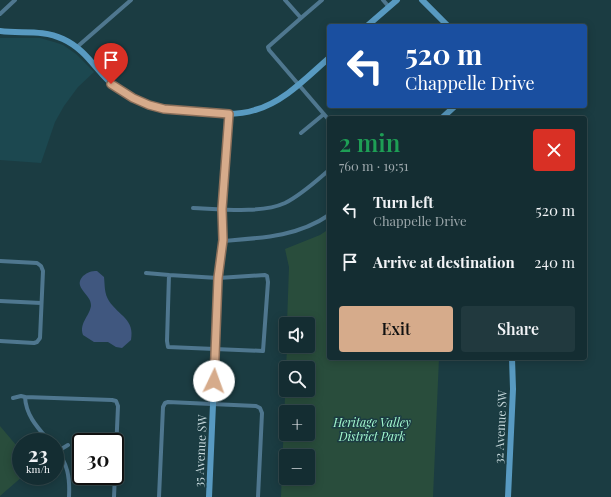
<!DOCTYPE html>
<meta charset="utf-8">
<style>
body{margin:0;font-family:"Playfair Display",serif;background:#21393e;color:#f1f3f6;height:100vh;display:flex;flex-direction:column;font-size:15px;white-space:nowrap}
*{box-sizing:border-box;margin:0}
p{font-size:13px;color:#9da8ac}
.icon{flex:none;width:22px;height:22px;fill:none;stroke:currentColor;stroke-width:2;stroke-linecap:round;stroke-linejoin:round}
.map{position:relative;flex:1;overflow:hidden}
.drawer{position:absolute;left:327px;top:116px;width:260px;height:244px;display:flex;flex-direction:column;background:#142d32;border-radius:4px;box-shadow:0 2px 10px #0003,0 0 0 1px #33494d}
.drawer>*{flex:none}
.hud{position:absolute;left:327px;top:24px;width:260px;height:84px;border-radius:4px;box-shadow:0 2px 10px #0003,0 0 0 1px #33494d;background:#1a4fa0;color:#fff;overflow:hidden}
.fabs{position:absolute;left:279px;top:317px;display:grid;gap:8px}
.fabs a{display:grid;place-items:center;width:36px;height:36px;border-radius:4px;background:#142d32;box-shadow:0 2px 10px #0003,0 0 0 1px #33494d;font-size:20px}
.speed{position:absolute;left:12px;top:433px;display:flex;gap:8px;font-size:20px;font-weight:700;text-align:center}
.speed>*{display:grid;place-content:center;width:52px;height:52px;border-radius:50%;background:#142d32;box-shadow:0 2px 10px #0003,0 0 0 1px #33494d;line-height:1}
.speed small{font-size:10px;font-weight:400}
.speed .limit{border:2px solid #111;border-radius:6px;background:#fff;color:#111}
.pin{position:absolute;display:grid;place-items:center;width:34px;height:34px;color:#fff;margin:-41px -17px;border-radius:50% 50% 50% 0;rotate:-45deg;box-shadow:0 0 4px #0007}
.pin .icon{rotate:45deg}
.me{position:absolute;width:44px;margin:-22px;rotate:3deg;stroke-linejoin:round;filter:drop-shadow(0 0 3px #0008)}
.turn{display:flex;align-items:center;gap:14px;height:84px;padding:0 12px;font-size:18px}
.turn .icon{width:52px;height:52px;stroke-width:2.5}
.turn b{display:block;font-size:28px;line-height:34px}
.round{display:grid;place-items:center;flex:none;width:42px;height:42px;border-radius:4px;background:#21393e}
.overview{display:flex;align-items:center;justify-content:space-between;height:68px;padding:0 12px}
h1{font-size:24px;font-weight:600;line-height:30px;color:#1e9e55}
.cta{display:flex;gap:8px;margin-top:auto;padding:8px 12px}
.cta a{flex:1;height:46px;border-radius:4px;background:#d6ab8b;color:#111;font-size:16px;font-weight:600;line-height:46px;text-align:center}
.cta a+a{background:#21393e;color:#f1f3f6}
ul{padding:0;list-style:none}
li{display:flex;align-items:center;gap:12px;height:52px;padding:0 12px}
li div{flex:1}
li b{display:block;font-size:15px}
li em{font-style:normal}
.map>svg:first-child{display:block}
.built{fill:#1c4850}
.green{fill:#294d3c;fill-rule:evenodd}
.water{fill:#40577f}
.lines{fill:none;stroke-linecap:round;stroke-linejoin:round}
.street{stroke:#4f778f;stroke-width:4}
.secondary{stroke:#589ac1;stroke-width:6}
.route-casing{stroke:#8b6f5a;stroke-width:10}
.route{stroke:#d6ab8b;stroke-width:7}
.labels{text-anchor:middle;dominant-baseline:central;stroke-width:3;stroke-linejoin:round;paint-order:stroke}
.park-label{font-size:12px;font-style:italic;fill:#a3f8cf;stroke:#1b3c42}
.street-label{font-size:12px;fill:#c7d9dd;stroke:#1b3c42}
</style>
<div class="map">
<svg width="611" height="497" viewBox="0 0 611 497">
<rect width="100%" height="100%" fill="#1b3c42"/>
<path class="built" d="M0 38H40L54 42 63 45 76 54 94 72 78 87 64 106 55 122 41 163 0 160Z"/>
<path class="green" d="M329 229V358H439L433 497H281L287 346H308V324H287L289 267 285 249 320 235ZM286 368H308V390H286ZM286 412H308V434H286ZM286 456H308V478H286Z
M0 426 21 451V476H23L0 496Z"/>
<path class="water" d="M97 271 104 277C105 286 104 293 109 301 119 316 135 319 131 340L122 348 116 347 108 342H94L83 335C79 323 89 317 91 306 92 294 72 288 83 276 88 272 91 271 97 271Z"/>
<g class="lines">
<path class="street" d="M285 0 301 18 322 0
M383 0 389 7
M0 14 15 0
M301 18 268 47 269 50 329 120
M77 47 131 0
M301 133 324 114
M193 208C219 209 261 214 285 203 301 195 315 182 329 170
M223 241C260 238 297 237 329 215
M0 261 37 263 41 266 43 271 40 338 37 342 34 343 0 341
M146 273 169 275
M169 275 218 278 265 275 267 276 268 282 263 351 168 347 167 341Z
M0 301 41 303
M214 381 218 278 223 241 222 209 229 114
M13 398 21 396 25 397
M50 442C38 428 26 416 25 397L112 400 116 401 118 406 114 497
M55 448C68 463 70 478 69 497
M58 451 68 445
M159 497 163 407 165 403 168 402 256 406 260 408 262 413 258 497"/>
<path class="secondary" d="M422 0 448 26
M367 26 397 0
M0 31C21 34 42 29 63 39 89 51 97 74 118 89 127 96 139 102 150 106 163 109 176 109 189 111 210 113 234 117 255 110 284 102 307 77 329 58
M442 118 455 106
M209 497 214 381
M508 497 513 389 512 358"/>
</g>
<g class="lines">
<g class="route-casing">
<path id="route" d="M111 84 133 98 149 105 164 109 229 114 222 209 223 240 218 278 214 381"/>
</g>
<use href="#route" class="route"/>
</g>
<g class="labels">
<g class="park-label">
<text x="372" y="422">Heritage Valley<tspan x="372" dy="14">District Park</tspan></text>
</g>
<g class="street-label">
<text transform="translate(500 427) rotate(-87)">32 Avenue SW</text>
<text transform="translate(200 451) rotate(-87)">35 Avenue SW</text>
</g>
</g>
</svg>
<div class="fabs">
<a><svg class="icon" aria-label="sound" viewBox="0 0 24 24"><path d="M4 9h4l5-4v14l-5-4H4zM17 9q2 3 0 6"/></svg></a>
<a><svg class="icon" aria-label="search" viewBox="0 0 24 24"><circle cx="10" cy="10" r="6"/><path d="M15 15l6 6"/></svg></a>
<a>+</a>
<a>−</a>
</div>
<div class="speed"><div>23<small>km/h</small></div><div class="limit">30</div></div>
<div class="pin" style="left:111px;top:84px;background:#d93025"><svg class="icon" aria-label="arrive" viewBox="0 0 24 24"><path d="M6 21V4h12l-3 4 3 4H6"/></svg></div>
<svg class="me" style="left:214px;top:381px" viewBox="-20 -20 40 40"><circle r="19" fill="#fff"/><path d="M0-13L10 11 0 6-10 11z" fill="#d6ab8b"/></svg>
<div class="hud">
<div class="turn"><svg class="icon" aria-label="left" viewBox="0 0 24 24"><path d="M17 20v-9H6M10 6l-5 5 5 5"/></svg><div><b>520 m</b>Chappelle Drive</div></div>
</div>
<section class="drawer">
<div class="overview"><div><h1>2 min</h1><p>760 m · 19:51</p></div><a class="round" style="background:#d93025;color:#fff"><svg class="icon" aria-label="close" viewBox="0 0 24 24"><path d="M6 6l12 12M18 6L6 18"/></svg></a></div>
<ul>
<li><svg class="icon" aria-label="left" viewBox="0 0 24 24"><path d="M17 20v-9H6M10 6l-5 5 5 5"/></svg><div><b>Turn left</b><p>Chappelle Drive</p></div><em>520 m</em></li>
<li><svg class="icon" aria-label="arrive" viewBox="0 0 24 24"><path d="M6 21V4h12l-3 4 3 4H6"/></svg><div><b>Arrive at destination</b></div><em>240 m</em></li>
</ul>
<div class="cta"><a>Exit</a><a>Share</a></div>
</section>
</div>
